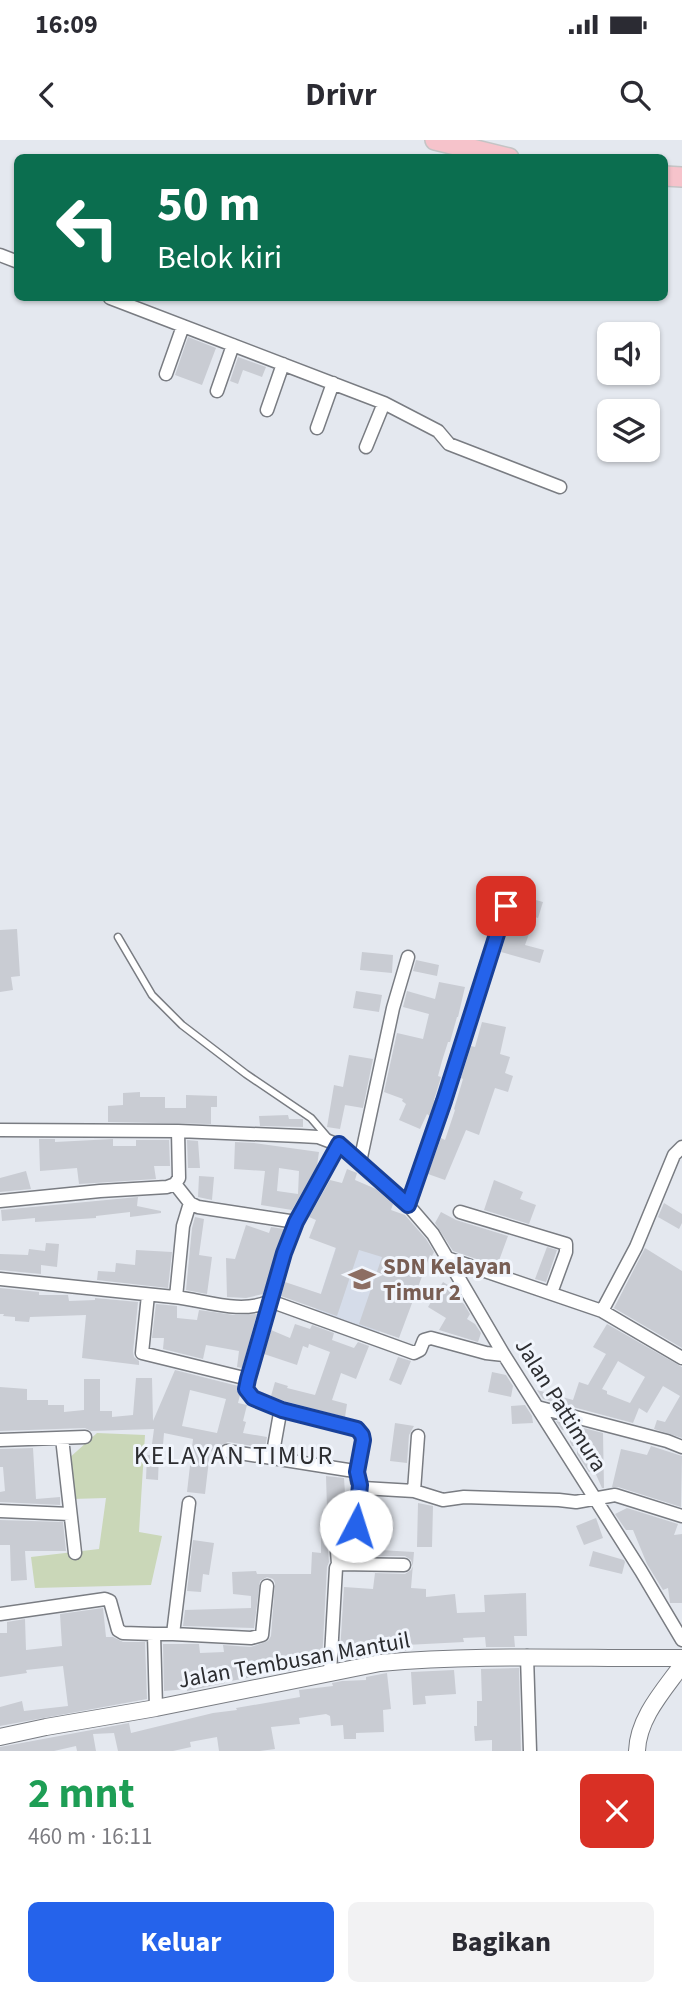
<!DOCTYPE html>
<html lang="id">
<meta charset="utf-8">
<style>
body{margin:0;font-family:"Source Sans 3",sans-serif;background:#f2f2f3;color:#2b2b33;height:100vh;display:flex;flex-direction:column;font-size:26px;white-space:nowrap}
*{box-sizing:border-box;margin:0}
p{font-size:23px;color:#7c7c81}
.icon{flex:none;width:38px;height:38px;fill:none;stroke:currentColor;stroke-width:2;stroke-linecap:round;stroke-linejoin:round}
.map{position:relative;height:1611px;overflow:hidden}
.panel{display:flex;flex-direction:column;background:#fff;flex:1}
.panel>*{flex:none}
.banner{position:absolute;left:14px;top:14px;width:654px;height:147px;border-radius:10px;box-shadow:0 2px 5px #0004;background:#0b6e4f;color:#fff;overflow:hidden}
.buttons{position:absolute;left:597px;top:182px;display:grid;gap:14px}
.buttons a{display:grid;place-items:center;width:63px;height:63px;border-radius:10px;background:#fff;box-shadow:0 2px 5px #0004;font-size:35px}
.pin{position:absolute;display:grid;place-items:center;width:60px;height:60px;color:#fff;margin:-30px;border-radius:14px;box-shadow:0 4px 10px #0006}
.me{position:absolute;width:77px;margin:-38px;rotate:5deg;stroke-linejoin:round;filter:drop-shadow(0 0 5px #0008)}
.turn{display:flex;align-items:center;gap:24px;height:147px;padding:0 28px;font-size:32px}
.turn .icon{width:91px;height:91px;stroke-width:2.5}
.turn b{display:block;font-size:49px;line-height:60px}
.round{display:grid;place-items:center;flex:none;width:74px;height:74px;border-radius:10px;background:#f2f2f3}
.head{display:flex;align-items:center;justify-content:space-between;height:119px;padding:0 28px}
h1{font-size:42px;font-weight:700;line-height:52px;color:#1e9e55}
.primary-button{display:flex;gap:14px;margin-top:auto;padding:14px 28px}
.primary-button a{flex:1;height:80px;border-radius:10px;background:#2563eb;color:#fff;font-size:28px;font-weight:700;line-height:80px;text-align:center}
.primary-button a+a{background:#f2f2f3;color:#2b2b33}
.status{display:flex;justify-content:space-between;align-items:center;height:49px;padding:0 35px;background:#fff;direction:ltr}
.status svg{height:19px;fill:currentColor}
header{display:flex;justify-content:space-between;align-items:center;height:91px;padding:0 28px;background:#fff;font-size:32px;font-weight:700}
.map>svg:first-child{display:block}
.built{fill:#d5dce9}
.green{fill:#cad7b8}
.building{fill:#c9ccd3;fill-rule:evenodd}
.lines{fill:none;stroke-linecap:round;stroke-linejoin:round}
.service-casing{stroke:#797c82;stroke-width:9}
.minor-casing{stroke:#797c82;stroke-width:15}
.tertiary-casing{stroke:#797c82;stroke-width:18}
.primary-casing{stroke:#c4c4c5;stroke-width:22}
.service{stroke:#fff;stroke-width:6}
.minor{stroke:#fff;stroke-width:12}
.tertiary{stroke:#fff;stroke-width:16}
.primary{stroke:#f6c3cb;stroke-width:19}
.route-casing{stroke:#184099;stroke-width:18}
.route{stroke:#2563eb;stroke-width:12}
.labels{text-anchor:middle;dominant-baseline:central;stroke-width:6;stroke-linejoin:round;paint-order:stroke}
.education-label{font-size:23px;font-weight:bold;fill:#785e54;stroke:#f1f5fc;text-anchor:start}
.street-label{font-size:23px;fill:#2c2d30;stroke:#f1f5fc}
.quarter-label{font-size:26px;letter-spacing:2px;fill:#2c2d30;stroke:#f1f5fc}
</style>
<div class="status"><b>16:09</b><svg viewBox="0 0 49 12"><path d="M0 12V9h3v3zM5 12V6h3v6zM10 12V3h3v9zM15 12V0h3v12zM26 1h20v11H26zM47 4h2v5h-2z"/></svg></div>
<header><svg class="icon" aria-label="back" viewBox="0 0 24 24"><path d="M15 5l-7 7 7 7"/></svg>Drivr<svg class="icon" aria-label="search" viewBox="0 0 24 24"><circle cx="10" cy="10" r="6"/><path d="M15 15l6 6"/></svg></header>
<div class="map">
<svg width="682" height="1611" viewBox="0 0 682 1611">
<rect width="100%" height="100%" fill="#e4e8ef"/>
<path class="built" d="M345 1079 412 1102 377 1198 314 1175Z"/>
<path class="green" d="M97 1293 145 1295 139 1392 162 1396 151 1445 35 1448 31 1417 99 1409 106 1358 72 1359 67 1320Z"/>
<path class="building" d="M188 197 216 208 202 245 175 235Z
M238 217 266 227 262 237 243 230 238 244 230 241Z
M514 754 543 762 538 778 535 777 525 805 544 810 540 823 501 812 514 769 512 760Z
M17 789 20 836 11 837 13 850 0 852V790Z
M362 812 393 815 392 833 360 830Z
M416 820 439 825 437 836 413 831Z
M439 842 465 847 458 877H457L450 902H448L442 921 438 936 441 937 434 960 436 961 430 976 427 974 420 989 399 980 406 964 402 961 403 959 384 952 397 893 423 899 429 874 403 867 407 851 435 859Z
M356 851 382 855 379 872 353 868Z
M482 882 506 887 500 914 510 917 505 933 513 936 508 952 495 948 479 995 466 990 445 1040 428 1034 441 998 445 1000 455 970 454 969 463 939 461 938 471 906 475 907Z
M349 915 373 919 363 968 345 965 340 989 327 987 334 945 343 947Z
M140 952V957H165V968H186V955L217 956V967H211V984L108 982V966L123 965V953Z
M288 975 289 979H303V987L260 986 259 976Z
M39 999H55V1002L113 999V1006H136V1000H169L170 1026H154L156 1039 79 1044 77 1028 40 1031Z
M187 1000 198 1001 200 1028H188Z
M235 1002 254 1003 319 1012 317 1026 292 1070 261 1065 265 1031 234 1029ZM279 1028 299 1031 298 1054 277 1051Z
M347 1029 357 1033 355 1040 376 1049 393 1064 391 1070 405 1075 426 1099 434 1112 432 1116 430 1115 399 1198 359 1184 382 1117 359 1110 337 1176 281 1156 285 1142 321 1154 336 1108 309 1098 316 1080 309 1077 330 1040 342 1043Z
M26 1031 31 1049 0 1052V1038Z
M199 1036 214 1037 212 1060 198 1057Z
M494 1040 523 1052 520 1059 536 1065 529 1084 484 1070Z
M138 1057 137 1066 161 1071V1073L130 1077V1072L96 1076V1078L35 1082V1078L2 1081 1 1070Z
M664 1063 682 1074V1083L679 1089 658 1077Z
M441 1072 456 1080 508 1096 497 1126 453 1111 435 1083Z
M195 1077 204 1079 199 1115 212 1117 207 1154 186 1150 192 1088Z
M246 1085 269 1093 271 1087 284 1089 263 1154 246 1158 227 1157 226 1118 235 1119Z
M46 1103 59 1104 57 1127 41 1125V1134L0 1130V1114L28 1115 29 1109 45 1111Z
M547 1107 557 1110 546 1142 535 1139Z
M645 1108 682 1131V1208L614 1168Z
M136 1110 172 1112 168 1148 97 1140 98 1131 115 1132 116 1123 135 1125Z
M443 1142 456 1150 452 1156 464 1164 470 1174 467 1179 475 1184 481 1193 478 1202 439 1190 446 1178 428 1167Z
M0 1148 39 1152V1155H68L69 1161 95 1160V1158L138 1162 133 1212 134 1217 139 1221V1225L82 1218 86 1175 30 1177 29 1182 15 1181V1177L3 1176 4 1174H0Z
M156 1164 177 1166V1178L197 1180 199 1170 234 1175 257 1174 242 1228 237 1227 239 1211 206 1205 203 1219 163 1209 164 1198H152Z
M295 1184 310 1189 312 1185 334 1193 332 1200 354 1208 358 1202 369 1206 356 1239 341 1233 332 1260 347 1264 345 1277 284 1261 271 1256 275 1242 288 1246 287 1248 315 1255 330 1212 309 1204 308 1208 303 1206 297 1225 264 1214 271 1190 290 1198Z
M607 1184 682 1227V1298L654 1289 657 1280 665 1282 680 1256 663 1246 647 1273 639 1268 633 1283 543 1259 537 1250 573 1260 579 1242 588 1245 606 1214 593 1207ZM618 1221 645 1237 630 1263 607 1254V1251L602 1249Z
M398 1217 411 1221 401 1245 389 1240Z
M175 1230 238 1246 240 1255 238 1263 247 1265 243 1281 246 1282 243 1293 267 1297 265 1308 228 1302 221 1305 218 1313 210 1311 205 1354 187 1352 193 1299 164 1293 163 1305 152 1304 154 1289 91 1291 85 1288 0 1291V1247L27 1249V1260H48V1265H64V1272L84 1270V1239H100V1271H112V1277L133 1275 136 1238H152L153 1281ZM190 1250 226 1259 217 1293 182 1286Z
M492 1232 506 1235 513 1246 511 1257 488 1252Z
M525 1265 532 1276 533 1283 512 1284 511 1266Z
M556 1281 603 1293 604 1348H602L594 1330 589 1332 577 1314V1306H572L570 1302V1291L562 1290Z
M395 1283 414 1286 409 1295 407 1323 390 1321Z
M651 1306 682 1316 681 1367 618 1347H612L621 1309 647 1315Z
M33 1308 36 1359 60 1357V1365L0 1362V1352L5 1351 3 1327H0V1309Z
M147 1315H159L158 1340 146 1339Z
M326 1336 344 1338 345 1353H350L347 1392 336 1399V1367L327 1368Z
M418 1363 433 1366 432 1407H417Z
M627 1368 678 1384 674 1395 682 1394V1463H670L668 1448 663 1450 647 1424 633 1390H626L615 1374Z
M596 1378 603 1398 584 1405 576 1386Z
M0 1380 63 1382 66 1411H25L27 1440 11 1441 10 1405H0Z
M321 1395H332V1402L328 1411 329 1422 327 1427 322 1521 297 1519V1529L225 1542V1543L187 1551V1549L164 1551 163 1504H199L200 1513 224 1512 223 1505 251 1507 268 1501 271 1496 275 1443 273 1439 267 1437 260 1441 254 1488 183 1486 185 1470 251 1468V1456L233 1454 232 1432 256 1431 257 1434H311L312 1412 321 1413Z
M193 1400 214 1403 209 1435 203 1434 201 1452 187 1451Z
M362 1409 414 1412 411 1448 426 1449V1457L455 1454 457 1473 485 1472 484 1455 526 1453 527 1496H514L515 1507H486L485 1497 463 1498 464 1502 406 1505V1511L364 1516 360 1512H340L344 1447 373 1449 375 1433 405 1434 411 1430 413 1426 411 1420 405 1416H362Z
M593 1411 624 1420 625 1422 622 1434 589 1426Z
M103 1468 106 1497H113L123 1502H145L147 1559 0 1586V1567L22 1561 24 1571 68 1566 63 1526 26 1530 27 1533 0 1537V1493H7V1482L25 1479 26 1510 62 1506 60 1474Z
M519 1528 521 1611H492V1600L475 1601 474 1586H477V1561H482L481 1529Z
M454 1530 456 1554 425 1556 426 1564 413 1565 411 1532Z
M387 1533 391 1569 383 1570 384 1592 356 1593V1599H344L343 1585 331 1586 330 1576 326 1574 299 1578 300 1584 271 1587 275 1609 260 1611H219L217 1597 190 1602 191 1607 173 1611H118L114 1593 93 1594 96 1611H77L76 1606 54 1611H0V1607L129 1583 131 1593 213 1573 237 1570 236 1568 300 1557 299 1550 333 1546 332 1543 342 1541 366 1540V1537Z"/>
<g class="lines">
<g class="service-casing">
<path id="service" d="M118 797 152 855 182 885 246 934 311 978 329 999"/>
</g>
<g class="minor-casing">
<path id="minor" d="M0 115 18 122
M110 158 384 263 438 291 449 304 560 347
M166 234 183 186
M217 251 233 205
M267 270 283 224
M317 288 333 243
M366 307 384 263
M0 990 178 991 300 996 318 997 339 1005 408 1065 433 1094 504 1215 641 1431 682 1500
M360 1022 393 868 408 817
M175 1044 190 1063 198 1067 296 1082
M0 1061 100 1051 167 1047 175 1044 179 1038 178 991
M408 1065 445 961 506 766
M460 1072 566 1104V1112L551 1153
M447 1118 602 1171 682 1218
M0 1139C58 1145 116 1151 174 1157 204 1160 241 1175 270 1161L414 1213 420 1210 424 1200 431 1198 486 1213 504 1215
M148 1155 142 1213 248 1239
M176 1157 183 1086 190 1063
M602 1171 636 1107 674 1015 682 1007
M537 1267 667 1301 682 1307
M282 1270 252 1258 246 1249 248 1239 284 1113 296 1082 339 1005
M62 1298 75 1413
M0 1300 85 1297
M227 1311 348 1330 357 1332V1341L363 1348 414 1351 443 1360 464 1357 559 1360 576 1362 615 1355 682 1376
M272 1318 280 1273V1271L285 1270 357 1289C367 1300 359 1319 357 1332
M414 1351 418 1296
M0 1371 70 1374
M338 1424 337 1411 338 1408 355 1397 360 1345
M0 1474 105 1459 110 1461 118 1490 123 1493 154 1494 156 1568
M154 1494H173L251 1498 262 1495 267 1446
M173 1494 189 1363
M527 1516 530 1611
M330 1533 336 1428 338 1424 404 1425"/>
</g>
<g class="tertiary-casing">
<path id="tertiary" d="M0 1597 46 1587 156 1568 380 1523C481 1514 581 1519 682 1518
M637 1611C638 1578 664 1550 682 1525"/>
</g>
<g class="primary-casing">
<path id="primary" d="M435 0 509 18
M665 36 682 37"/>
</g>
<use href="#service" class="service"/>
<use href="#minor" class="minor"/>
<use href="#tertiary" class="tertiary"/>
<use href="#primary" class="primary"/>
</g>
<g class="lines">
<g class="route-casing">
<path id="route" d="M356 1386 360 1345 357 1332 363 1300 362 1295 357 1289 282 1270 253 1258 246 1249 248 1239 284 1113 296 1082 339 1004 408 1065 444 961 506 766"/>
</g>
<use href="#route" class="route"/>
</g>
<defs>
<g id="school-bare" transform="scale(2.1)"><path d="M0-5L7-2L0 1L-7-2ZM-4 1L0 2.5L4 1V4Q0 6-4 4Z" fill="#8d6e63" stroke="#f1f5fc" stroke-width="2.5" paint-order="stroke"/></g>
</defs>
<g fill-rule="evenodd">
<use href="#school-bare" x="362" y="1139"/>
</g>
<g class="labels">
<g class="education-label">
<text x="383" y="1126">SDN Kelayan<tspan x="383" dy="26">Timur 2</tspan></text>
</g>
<g class="street-label">
<text transform="translate(561 1265) rotate(58)">Jalan Pattimura</text>
<text transform="translate(294 1520) rotate(-10)">Jalan Tembusan Mantuil</text>
</g>
<g class="quarter-label">
<text x="234" y="1315">KELAYAN TIMUR</text>
</g>
</g>
</svg>
<div class="buttons">
<a><svg class="icon" aria-label="sound" viewBox="0 0 24 24"><path d="M4 9h4l5-4v14l-5-4H4zM17 9q2 3 0 6"/></svg></a>
<a><svg class="icon" aria-label="layers" viewBox="0 0 24 24"><path d="M12 4l9 5-9 5-9-5zM3 14l9 5 9-5"/></svg></a>
</div>
<div class="pin" style="left:506px;top:766px;background:#d93025"><svg class="icon" aria-label="arrive" viewBox="0 0 24 24"><path d="M6 21V4h12l-3 4 3 4H6"/></svg></div>
<svg class="me" style="left:356px;top:1386px" viewBox="-20 -20 40 40"><circle r="19" fill="#fff"/><path d="M0-13L10 11 0 6-10 11z" fill="#2563eb"/></svg>
<div class="banner">
<div class="turn"><svg class="icon" aria-label="left" viewBox="0 0 24 24"><path d="M17 20v-9H6M10 6l-5 5 5 5"/></svg><div><b>50 m</b>Belok kiri</div></div>
</div>
</div>
<section class="panel">
<div class="head"><div><h1>2 mnt</h1><p>460 m · 16:11</p></div><a class="round" style="background:#d93025;color:#fff"><svg class="icon" aria-label="close" viewBox="0 0 24 24"><path d="M6 6l12 12M18 6L6 18"/></svg></a></div>
<div class="primary-button"><a>Keluar</a><a>Bagikan</a></div>
</section>
